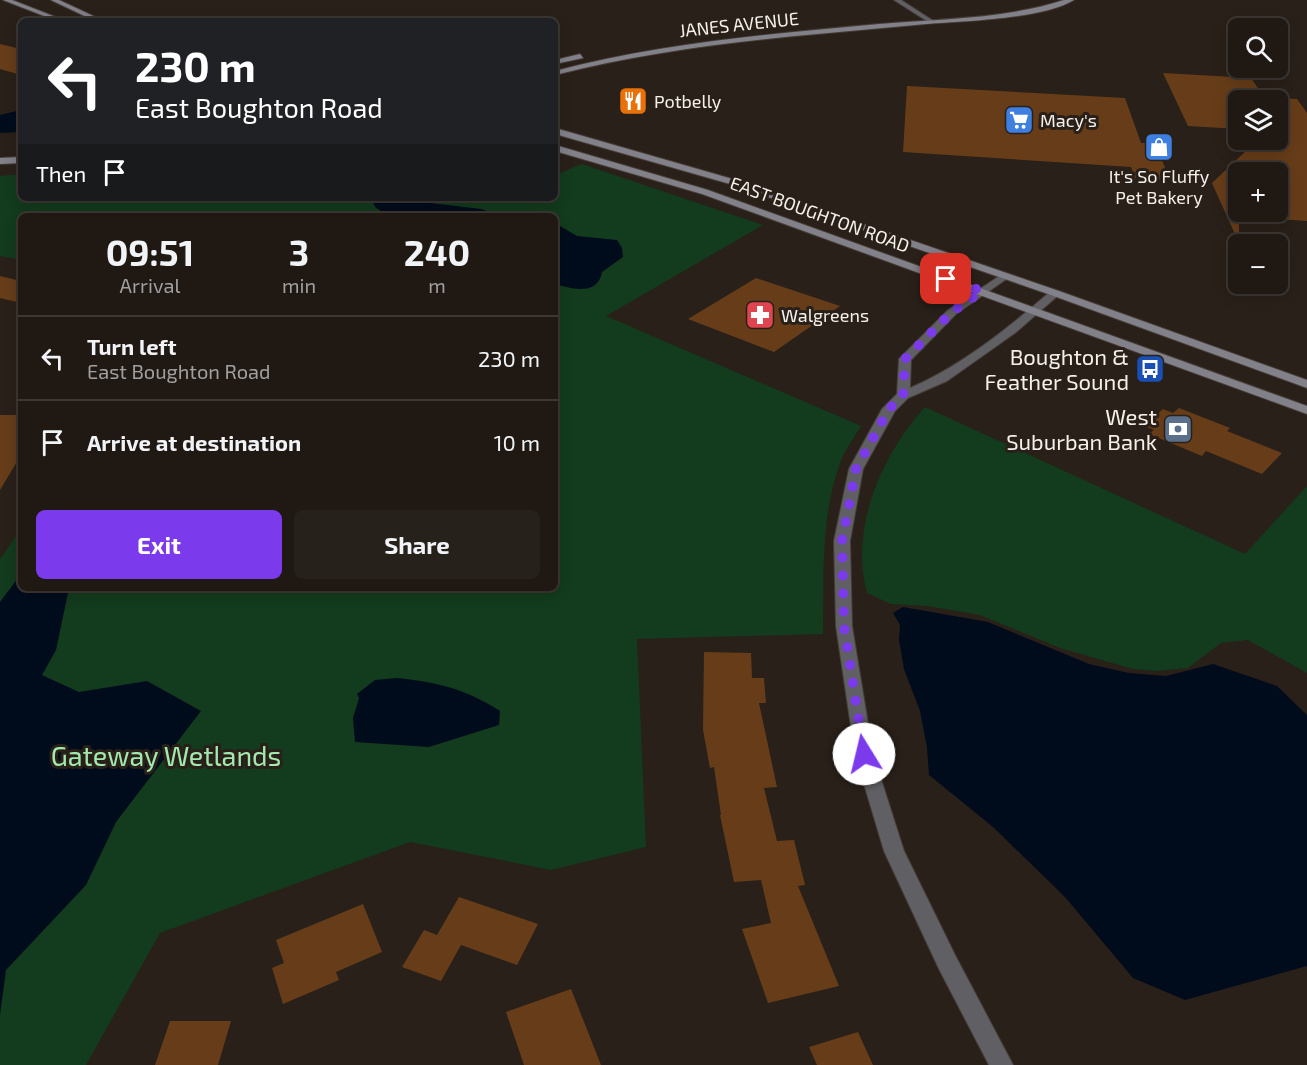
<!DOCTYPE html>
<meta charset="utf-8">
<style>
body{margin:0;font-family:"Exo 2",sans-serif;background:#27211c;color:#f1f3f6;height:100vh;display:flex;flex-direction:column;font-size:22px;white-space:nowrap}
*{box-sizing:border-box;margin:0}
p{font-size:20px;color:#a1a0a0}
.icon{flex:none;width:33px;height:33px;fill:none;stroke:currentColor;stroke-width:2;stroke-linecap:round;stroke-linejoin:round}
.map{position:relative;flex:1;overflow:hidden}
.drawer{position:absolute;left:18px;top:213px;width:540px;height:378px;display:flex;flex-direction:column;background:#1f1813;border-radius:9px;box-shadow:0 3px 15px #0003,0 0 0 2px #3c3733}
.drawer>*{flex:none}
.hud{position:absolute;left:18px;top:18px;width:540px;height:183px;border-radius:9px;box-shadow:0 3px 15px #0003,0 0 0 2px #3c3733;background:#202124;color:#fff;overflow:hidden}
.fabs{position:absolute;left:1228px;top:18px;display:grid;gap:12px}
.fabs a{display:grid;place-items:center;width:60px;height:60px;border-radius:9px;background:#1f1813;box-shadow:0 3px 15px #0003,0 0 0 2px #3c3733;font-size:30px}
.pin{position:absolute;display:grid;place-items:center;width:51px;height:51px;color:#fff;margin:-26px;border-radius:12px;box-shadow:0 3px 9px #0006}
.me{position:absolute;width:66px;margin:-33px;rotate:351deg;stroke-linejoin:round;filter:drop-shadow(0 0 4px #0008)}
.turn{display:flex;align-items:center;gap:21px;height:126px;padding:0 18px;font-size:27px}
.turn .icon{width:78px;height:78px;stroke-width:2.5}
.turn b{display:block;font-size:42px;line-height:51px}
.then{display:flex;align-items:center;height:57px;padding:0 18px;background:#0003;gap:12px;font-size:22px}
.eta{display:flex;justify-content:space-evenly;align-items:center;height:102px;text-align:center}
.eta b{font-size:36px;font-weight:700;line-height:42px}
.action{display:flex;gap:12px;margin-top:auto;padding:12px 18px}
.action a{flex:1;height:69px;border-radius:9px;background:#7c3aed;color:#fff;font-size:24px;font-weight:700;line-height:69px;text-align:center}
.action a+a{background:#27211c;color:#f1f3f6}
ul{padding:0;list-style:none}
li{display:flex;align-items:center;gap:18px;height:84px;padding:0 18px;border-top:2px solid #3c3733}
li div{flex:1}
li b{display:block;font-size:22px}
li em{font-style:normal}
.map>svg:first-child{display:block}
.green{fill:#133b1d}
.water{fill:#000c1c}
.building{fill:#673d19}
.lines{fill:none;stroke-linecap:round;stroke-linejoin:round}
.street-casing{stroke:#463d36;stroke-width:2}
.secondary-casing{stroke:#463d36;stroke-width:2}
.street{fill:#5f5f64;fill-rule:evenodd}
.secondary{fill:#82818a;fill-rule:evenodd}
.route{stroke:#7c3aed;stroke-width:10;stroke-dasharray:0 18}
.labels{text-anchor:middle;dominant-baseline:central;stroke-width:6;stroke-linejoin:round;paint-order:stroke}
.far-street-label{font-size:18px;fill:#f6f0eb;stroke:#292019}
.far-poi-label{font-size:18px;fill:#f6f0eb;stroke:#292019;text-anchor:start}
.poi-label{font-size:22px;fill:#f6f0eb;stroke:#292019;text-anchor:end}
.near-park-label{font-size:27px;fill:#a2e9ae;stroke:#292019}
</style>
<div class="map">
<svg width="1307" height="1065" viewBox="0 0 1307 1065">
<rect width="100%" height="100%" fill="#292019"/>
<path class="green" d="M582 164 763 225 606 316 861 426C855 436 847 447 842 458 820 513 824 577 823 634L637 639 646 847 551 870 410 842 160 933 86 1065H0V559L21 529V588H555V216H21V260L0 256V176L21 174V198H555V175Z
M925 407 1245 554 1307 486V673L1248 640 1221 643 1188 668 1157 671 1133 669 1060 648 980 615 927 606 891 604 867 593C849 529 882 454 925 407Z"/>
<path class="water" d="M21 110V132L0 133V115Z
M397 199 481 209 502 216H390L376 208 373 203Z
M555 223 577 236 617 240 622 248 623 257 602 272C598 296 572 289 555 284Z
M21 574V588H69L56 650 42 675 79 692 147 681 201 711 116 822 86 885 6 970 0 1015V602Z
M903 607 988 622 1089 664 1129 673 1166 676 1213 664 1277 686 1307 715V966L1185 1000 1133 978 1065 897 993 827 929 775 927 748 920 711 904 669 899 640 900 625 893 613Z
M397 678C437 682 466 689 500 711L499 725 429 747 355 742 353 718 359 698 357 694 375 680Z"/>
<path class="building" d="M0 44 21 49V75L0 69Z
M1163 73 1251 78 1266 100H1239V129L1188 126Z
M907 86 1125 98 1141 143H1155L1170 180 1135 178 1131 167 903 152Z
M1278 98 1297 99 1307 113V221L1278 219V172H1239V243L1212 183 1250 147 1278 149Z
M0 276 21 281V303L0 298Z
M756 278 840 306 774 352 688 319Z
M1179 408 1230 428 1227 431 1282 453 1262 474 1206 451 1202 456 1149 434 1154 430 1144 426 1163 409 1173 413Z
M0 415H21V455L0 490Z
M704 652 751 653 752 678H764L766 703H759L777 787 764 788 777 841 794 840 805 885 798 886 839 986 768 1003 742 929 771 923 761 880 734 882 720 815H721L714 767 710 768 703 730Z
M459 897 538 924 517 965 461 945 441 981 402 967 424 930 437 935Z
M363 904 382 952 336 972 339 980 283 1004 272 968 284 963 276 940Z
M571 989 601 1065H524L506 1012Z
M170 1021H231L218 1065H155Z
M858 1032 873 1065H817L809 1047Z"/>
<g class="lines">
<g class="street-casing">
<path id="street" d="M894 0H901L935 22 930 23Z
M1004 273 1008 274V278L956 314 911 360 910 388C963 365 1008 328 1051 291H1059L1061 293 1015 333 947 381 908 398 895 411 863 469 850 541 852 626 873 754 904 851 955 955 1013 1065H989L939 969 884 851 855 754 836 626 834 541 849 469 882 409 897 394 899 359 948 310Z"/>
</g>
<g class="secondary-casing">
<path id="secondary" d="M3 0H12L66 21H57Z
M51 0H59L104 21H95Z
M1064 0H1074C1043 19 964 21 926 24 890 27 853 31 817 34 728 42 641 53 555 75V71C662 43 770 34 879 24 941 19 1005 19 1064 0Z
M580 54 583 58 555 64V60Z
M555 128 736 180 1059 291 1307 380V388L1051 295 730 184 555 134Z
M555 145 708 190 1307 406V414L702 194 555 151Z
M21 157V163L0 164V158Z"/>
</g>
<use href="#street" class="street"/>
<use href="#secondary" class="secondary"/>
</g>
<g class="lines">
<path class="route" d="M864 754 844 626 842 541 856 469 889 409 903 396 905 359 952 312 982 291 946 279"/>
</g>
<defs>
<g id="restaurant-square" transform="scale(1.5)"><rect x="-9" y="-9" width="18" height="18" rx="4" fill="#e8710a" stroke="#292019"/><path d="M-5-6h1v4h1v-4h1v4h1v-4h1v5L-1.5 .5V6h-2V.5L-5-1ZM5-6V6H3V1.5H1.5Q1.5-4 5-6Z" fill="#fff"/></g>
<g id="supermarket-square" transform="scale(1.5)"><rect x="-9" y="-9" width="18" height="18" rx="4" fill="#3f7fe0" stroke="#292019"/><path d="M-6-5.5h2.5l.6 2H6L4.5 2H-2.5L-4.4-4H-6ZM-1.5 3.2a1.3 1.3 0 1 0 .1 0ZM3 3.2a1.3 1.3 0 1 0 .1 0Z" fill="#fff"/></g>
<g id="shop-square" transform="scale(1.5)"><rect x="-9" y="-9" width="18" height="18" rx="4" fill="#3f7fe0" stroke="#292019"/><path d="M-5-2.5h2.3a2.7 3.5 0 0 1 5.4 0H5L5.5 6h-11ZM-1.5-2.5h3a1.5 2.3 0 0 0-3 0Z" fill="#fff"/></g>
<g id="pharmacy-square" transform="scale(1.5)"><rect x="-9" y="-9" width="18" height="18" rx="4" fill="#e0444e" stroke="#292019"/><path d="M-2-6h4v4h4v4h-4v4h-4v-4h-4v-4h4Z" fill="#fff"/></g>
<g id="bus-square" transform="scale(1.5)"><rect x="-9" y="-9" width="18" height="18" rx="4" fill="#1a4fb4" stroke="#292019"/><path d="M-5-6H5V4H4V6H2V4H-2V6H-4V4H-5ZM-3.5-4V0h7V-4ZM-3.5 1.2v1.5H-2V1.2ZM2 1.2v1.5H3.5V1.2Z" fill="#fff"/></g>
<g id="bank-square" transform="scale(1.5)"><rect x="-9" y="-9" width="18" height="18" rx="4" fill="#5c6f8a" stroke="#292019"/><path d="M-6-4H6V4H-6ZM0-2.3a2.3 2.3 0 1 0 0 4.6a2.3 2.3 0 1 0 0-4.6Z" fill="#fff"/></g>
</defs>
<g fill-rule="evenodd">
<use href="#restaurant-square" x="633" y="101"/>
<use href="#supermarket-square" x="1019" y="120"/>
<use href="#shop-square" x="1159" y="147"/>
<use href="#pharmacy-square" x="760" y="315"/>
<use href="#bus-square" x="1150" y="369"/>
<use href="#bank-square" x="1178" y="429"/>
</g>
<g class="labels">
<g class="far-street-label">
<text transform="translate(739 24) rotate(-6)">JANES AVENUE</text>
<text transform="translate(820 214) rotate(20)">EAST BOUGHTON ROAD</text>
</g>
<g class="far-poi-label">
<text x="654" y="101">Potbelly</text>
<text x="1040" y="120">Macy's</text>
<text x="1159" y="176" text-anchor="middle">It's So Fluffy<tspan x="1159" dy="21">Pet Bakery</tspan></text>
<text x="781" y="315">Walgreens</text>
</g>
<g class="poi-label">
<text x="1129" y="356">Boughton &amp;<tspan x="1129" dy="25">Feather Sound</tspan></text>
<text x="1157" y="416">West<tspan x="1157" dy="25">Suburban Bank</tspan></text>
</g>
<g class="near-park-label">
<text x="166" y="755">Gateway Wetlands</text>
</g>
</g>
</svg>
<div class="fabs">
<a><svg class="icon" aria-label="search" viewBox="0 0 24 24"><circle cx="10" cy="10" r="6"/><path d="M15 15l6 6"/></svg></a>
<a><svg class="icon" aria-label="layers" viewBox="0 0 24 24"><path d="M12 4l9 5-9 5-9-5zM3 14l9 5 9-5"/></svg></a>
<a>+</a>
<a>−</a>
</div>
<div class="pin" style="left:946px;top:279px;background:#d93025"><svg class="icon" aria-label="arrive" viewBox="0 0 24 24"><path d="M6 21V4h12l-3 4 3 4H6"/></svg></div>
<svg class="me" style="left:864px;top:754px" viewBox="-20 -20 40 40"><circle r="19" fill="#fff"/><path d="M0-13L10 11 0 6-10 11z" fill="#7c3aed"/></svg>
<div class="hud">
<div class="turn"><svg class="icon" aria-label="left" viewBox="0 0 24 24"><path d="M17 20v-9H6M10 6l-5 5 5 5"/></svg><div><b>230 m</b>East Boughton Road</div></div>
<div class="then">Then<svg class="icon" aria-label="arrive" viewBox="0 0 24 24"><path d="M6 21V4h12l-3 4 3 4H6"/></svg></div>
</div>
<section class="drawer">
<div class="eta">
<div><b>09:51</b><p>Arrival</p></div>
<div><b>3</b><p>min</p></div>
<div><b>240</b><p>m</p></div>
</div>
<ul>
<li><svg class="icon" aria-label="left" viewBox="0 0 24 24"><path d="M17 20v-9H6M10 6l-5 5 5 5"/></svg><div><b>Turn left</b><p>East Boughton Road</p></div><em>230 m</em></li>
<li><svg class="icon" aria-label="arrive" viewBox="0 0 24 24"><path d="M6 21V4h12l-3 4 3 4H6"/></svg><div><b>Arrive at destination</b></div><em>10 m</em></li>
</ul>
<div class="action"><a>Exit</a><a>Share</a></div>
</section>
</div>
